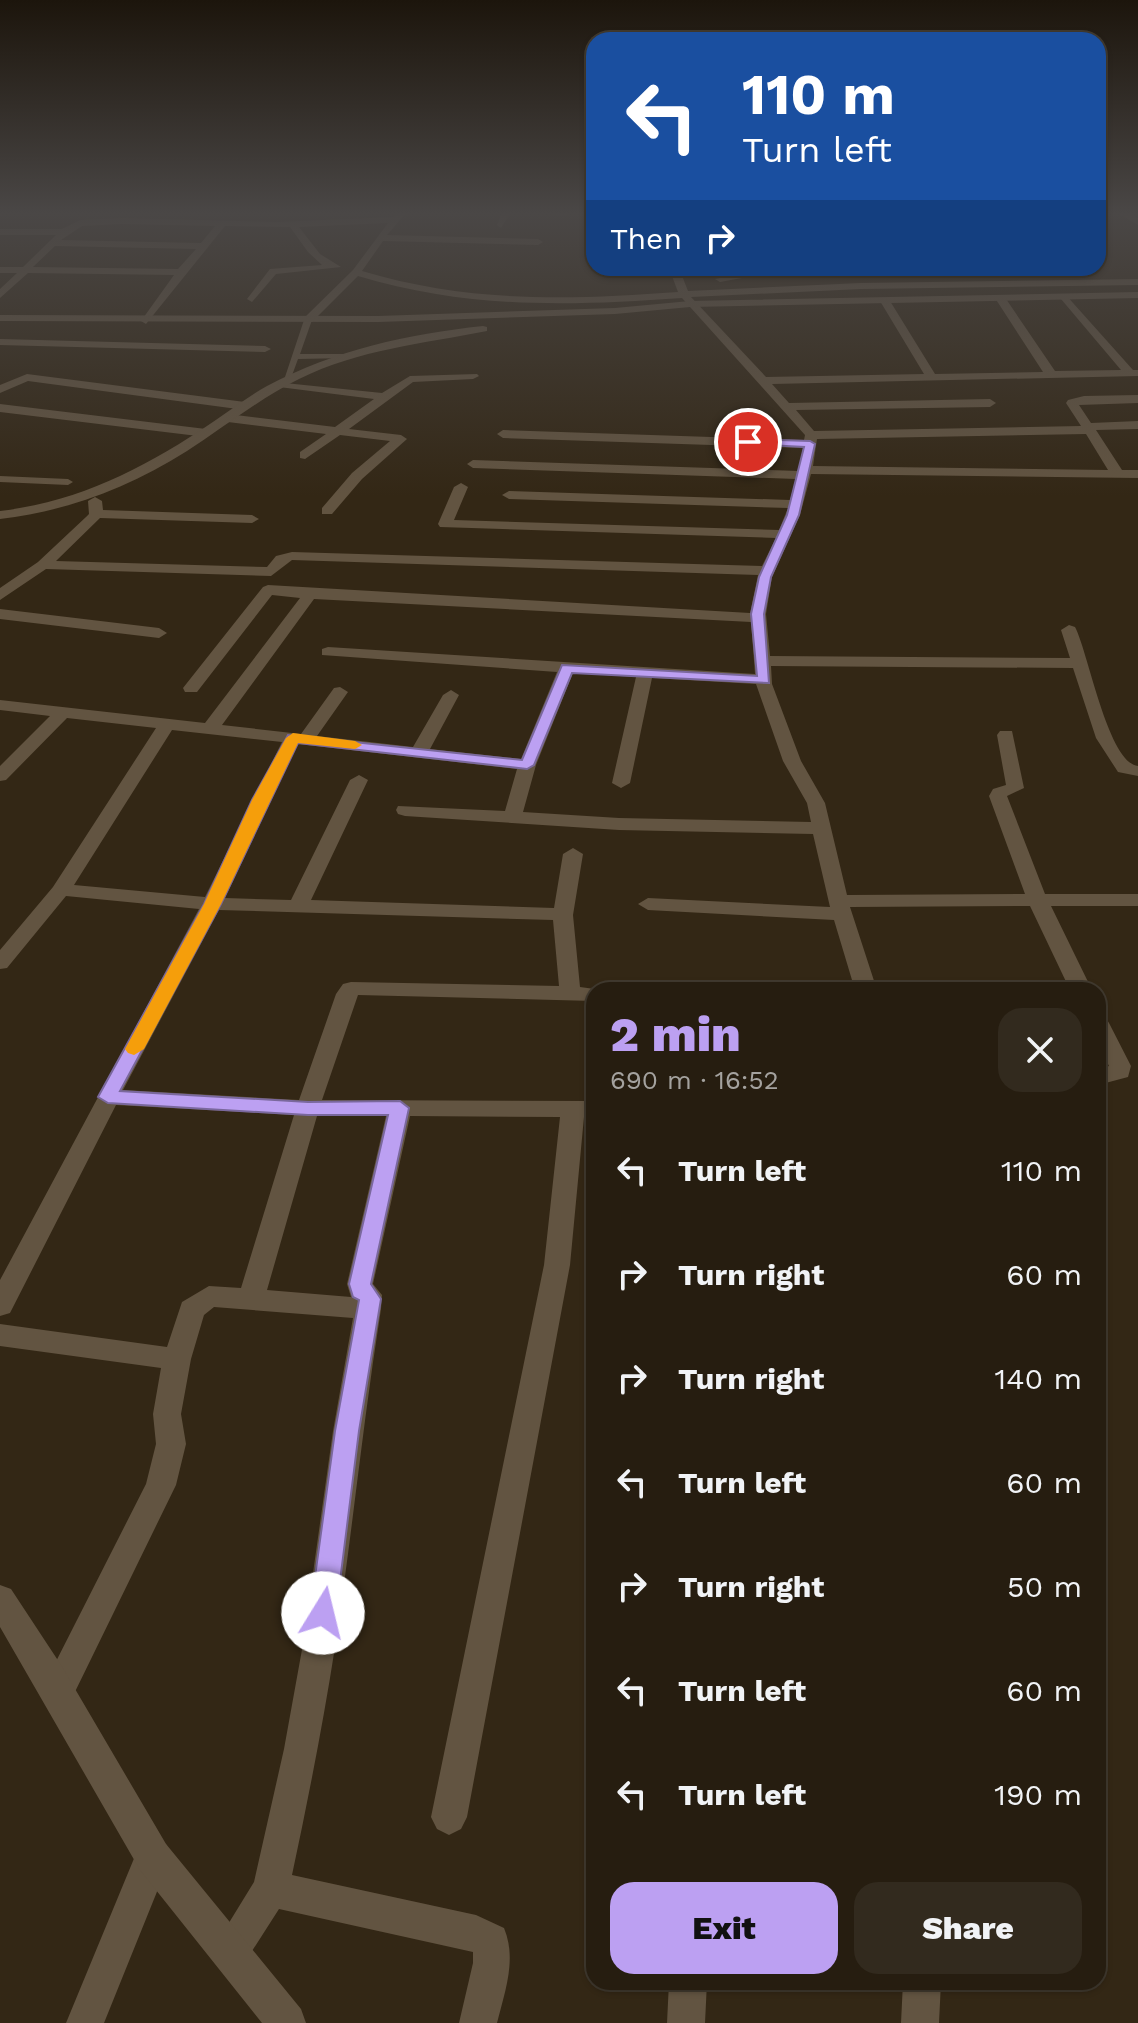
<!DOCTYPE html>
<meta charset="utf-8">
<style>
body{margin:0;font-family:"Work Sans",sans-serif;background:#322a1e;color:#f1f3f6;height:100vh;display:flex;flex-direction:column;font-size:30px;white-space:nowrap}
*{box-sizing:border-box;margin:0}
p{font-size:26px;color:#a4a29f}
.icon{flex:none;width:44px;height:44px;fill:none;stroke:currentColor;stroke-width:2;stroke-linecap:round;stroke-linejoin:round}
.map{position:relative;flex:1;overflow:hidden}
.sheet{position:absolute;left:586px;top:982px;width:520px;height:1008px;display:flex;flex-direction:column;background:#261d10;border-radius:24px;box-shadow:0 2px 6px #0004,0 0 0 2px #423b30}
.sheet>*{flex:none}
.banner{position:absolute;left:586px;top:32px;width:520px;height:244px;border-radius:24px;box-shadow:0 2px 6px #0004,0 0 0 2px #423b30;background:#1a4fa0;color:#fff;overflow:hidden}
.pin{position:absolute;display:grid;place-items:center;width:68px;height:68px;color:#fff;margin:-34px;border:4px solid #fff;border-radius:50%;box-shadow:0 2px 8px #0007}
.me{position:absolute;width:88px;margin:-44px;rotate:9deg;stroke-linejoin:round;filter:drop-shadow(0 0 6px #0008)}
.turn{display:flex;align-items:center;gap:28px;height:168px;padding:0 24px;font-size:36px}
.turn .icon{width:104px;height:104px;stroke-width:2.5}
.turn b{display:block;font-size:56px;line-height:68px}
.then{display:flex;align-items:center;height:76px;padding:0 24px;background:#0003;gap:16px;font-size:30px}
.round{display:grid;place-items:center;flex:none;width:84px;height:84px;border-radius:24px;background:#322a1e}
.head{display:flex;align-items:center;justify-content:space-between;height:136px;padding:0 24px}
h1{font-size:48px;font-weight:800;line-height:60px;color:#bca0f2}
.cta{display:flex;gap:16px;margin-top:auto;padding:16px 24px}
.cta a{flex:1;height:92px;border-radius:24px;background:#bca0f2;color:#111;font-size:32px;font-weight:800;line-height:92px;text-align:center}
.cta a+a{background:#322a1e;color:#f1f3f6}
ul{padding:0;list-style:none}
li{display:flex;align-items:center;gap:24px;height:104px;padding:0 24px}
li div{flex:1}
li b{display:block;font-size:30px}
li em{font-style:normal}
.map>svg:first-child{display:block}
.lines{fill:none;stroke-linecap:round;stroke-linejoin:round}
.service{fill:#625441;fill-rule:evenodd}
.minor{fill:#625441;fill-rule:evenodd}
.tertiary{fill:#625441;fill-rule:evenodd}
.route{fill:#bca0f2;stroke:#7a689d;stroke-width:2}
.slow{fill:#f59e0b}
</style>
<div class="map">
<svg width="1138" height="2023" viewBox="0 0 1138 2023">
<rect width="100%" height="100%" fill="#332715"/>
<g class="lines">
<path class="service" d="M308 318 312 320 300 354H346L350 356 346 358 298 359 290 381 283 383 304 320Z
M0 476 68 479 73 482 68 485 0 482Z"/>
<path class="minor" d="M398 212H407L387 235 538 239 543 242 538 245 383 241 362 271C469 303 568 300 678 292L669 268H679L688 291 861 283 1138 279V285L861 289 691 297 766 377 924 374 880 301 885 298 890 301 935 374 1043 372 995 298 1000 295 1004 296 1055 371 1121 370 1061 299 1060 297 1065 294 1133 370H1138V376L772 384 789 403 990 399 996 403 990 407 796 410 814 431 1081 426 1066 403 1068 400 1084 396 1138 395V403L1079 405 1091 423 1138 421V429L1096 430 1122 470H1138V478L811 474 800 515 772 577 766 614 770 656 1070 658 1061 630 1069 625 1075 627C1088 651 1108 763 1138 766V776L1118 772 1096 738 1073 668 771 666 772 684 801 761 825 803 847 895 1025 894 989 796 993 789 1006 785 997 735 1000 731H1012L1024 788 1007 796 1045 894H1138V906H1051L1092 990H1070L1030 906 850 907 877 990H855L834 920 648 910 638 904 648 898 830 907 813 834 619 830 405 816 398 814 396 810 398 806 505 811 517 769 298 744 225 898 291 900 350 780 359 775 368 780 311 900 554 908 563 854 573 848 583 854 573 915 580 987 602 990H594V1001L358 995 322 1100 594 1101V1117H584L570 1265 467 1817 461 1829 449 1835 437 1829 431 1817 544 1265 560 1117 410 1116 373 1284 382 1295 381 1309C363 1422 352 1535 335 1647 323 1724 308 1800 292 1875L476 1915 504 1928C517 1959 505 1991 497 2023H459L473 1963V1952L279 1909 243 1965 230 1971 217 1965 211 1952 254 1882 284 1749 303 1644 333 1431 353 1318 214 1307 204 1315 191 1359 181 1414 186 1444 176 1485 70 1702 58 1707 46 1702 41 1691 146 1484 156 1444 153 1414 161 1368 0 1346V1324L167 1347 182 1302 209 1286 241 1288 294 1115 116 1105 10 1313 0 1316V1280L199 909 66 896 7 968 0 969V950L53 887 156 728 67 718 6 780 0 781V766L50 716 0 710V700L205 723 300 598 272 595 197 692H185L183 688 263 587 268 585 750 613 758 575 292 560 271 576 46 569 0 600V588L38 562 86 517 89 514 88 501 95 497 102 501 103 510 252 515 259 519 252 523 100 518 56 561 267 567 276 556 292 552 762 566 776 538 440 527 438 524 454 487 461 483 468 487 454 520 779 530 788 508 509 499 502 495 509 491 790 500 796 479 473 468 467 464 473 460 799 471 803 448 503 438 497 434 503 430 804 440 805 435 682 298C568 306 468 309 358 276L312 322H304V318L353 270 388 223 299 227 320 254 341 267 276 274 252 302 247 299 270 269 322 265 308 252 290 227 225 226 146 324 141 321 174 275 28 273 0 298V289L17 273H0V267H23L56 235H0V229H62L80 220 122 218 278 222 393 217ZM122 224 215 226 201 243 61 240 82 226ZM55 246 196 249 178 269 33 267ZM1086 434 1108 470 813 466 817 439ZM314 599 751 622 755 674 328 647 322 649V655L557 672 521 759 430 749 459 695 451 690 443 695 413 747 317 736 348 692 340 687 334 688 301 734 222 725ZM573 673 636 677 612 783 621 788 630 783 652 678 756 684 783 761 807 803 811 822 619 818 523 812 536 765ZM172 730 282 742 205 897 74 885ZM219 910 553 920 559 986 351 982 343 984 336 994 299 1100 123 1090ZM317 1116H386L347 1284 351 1297 267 1290Z
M502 212H511L501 228 497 225Z
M538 212H569V213L565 216Z
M1116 212H1127L1138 218V225Z
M774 268H798L720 282 715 279Z
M0 339 265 346 271 349 265 352 0 345Z
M27 374 245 402 251 406 245 410 28 381 0 393V385Z
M477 374 479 376 473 379 413 382 349 429 401 435 407 439 362 479 332 514H322V508L352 473 390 441 340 435 305 459 300 458V452L326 434 228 422 222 418 228 414 335 427 374 399 279 387 275 386V382L382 393 410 376Z
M0 404 206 429 212 433 206 437 0 412Z
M0 609 159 628 167 633 159 638 0 619Z
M1098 1016 1106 1018 1109 1023 1131 1066 1128 1077 1098 1085V1069L1109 1066 1098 1045Z
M153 1839 166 1844 171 1857 104 2023H66L140 1844Z
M669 1982H707L705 2023H667Z
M903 1982H941L939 2023H901Z"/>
<path class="tertiary" d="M1138 292V298L690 307 615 314 378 322 0 321V315L378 316 615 308 690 301Z
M483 326 487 327V331C422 344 360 349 299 379 259 399 224 427 187 451 128 488 68 511 0 519V511C76 502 138 471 201 430 223 416 244 399 267 386 335 350 408 334 483 326Z
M0 1585 11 1589 61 1665 166 1844 301 2009 306 2023H262L140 1870 0 1627Z"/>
</g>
<linearGradient id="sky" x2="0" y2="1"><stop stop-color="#1c150c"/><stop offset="0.43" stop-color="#4a4746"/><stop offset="1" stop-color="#4a4746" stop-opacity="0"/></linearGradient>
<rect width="1138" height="496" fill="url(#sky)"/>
<path class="route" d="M748 439 810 441 815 444 799 515 771 577 764 614 769 683 572 673 534 765 527 769 298 743 221 904 120 1091 308 1102 400 1101 409 1108 371 1284 381 1299 359 1431 336 1613 333 1621 323 1625 314 1621 310 1613 335 1431 359 1300 353 1297 349 1284 388 1115H308L108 1103 98 1097 204 904 252 800 288 735 522 760 562 665 757 676 751 614 759 577 787 515 804 447 745 444V440Z"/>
<path class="slow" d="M293 733 355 741 362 745 355 749 298 743 221 904 144 1049 134 1055 128 1053 125 1049 204 904 252 800 286 738Z"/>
</svg>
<div class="pin" style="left:748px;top:442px;background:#d93025"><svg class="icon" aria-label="arrive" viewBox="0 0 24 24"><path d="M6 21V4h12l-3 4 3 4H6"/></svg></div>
<svg class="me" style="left:323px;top:1613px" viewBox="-20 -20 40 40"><circle r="19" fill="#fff"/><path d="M0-13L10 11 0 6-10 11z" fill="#bca0f2"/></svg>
<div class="banner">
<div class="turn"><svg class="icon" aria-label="left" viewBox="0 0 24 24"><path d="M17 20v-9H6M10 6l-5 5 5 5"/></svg><div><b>110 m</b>Turn left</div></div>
<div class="then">Then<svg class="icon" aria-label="right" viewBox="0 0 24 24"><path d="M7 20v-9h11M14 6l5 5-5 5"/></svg></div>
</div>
<section class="sheet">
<div class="head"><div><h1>2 min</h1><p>690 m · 16:52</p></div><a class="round"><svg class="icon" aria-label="close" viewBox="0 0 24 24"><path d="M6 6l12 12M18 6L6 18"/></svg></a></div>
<ul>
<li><svg class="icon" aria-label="left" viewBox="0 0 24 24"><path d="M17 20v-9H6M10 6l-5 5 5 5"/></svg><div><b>Turn left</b></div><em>110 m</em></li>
<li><svg class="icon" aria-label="right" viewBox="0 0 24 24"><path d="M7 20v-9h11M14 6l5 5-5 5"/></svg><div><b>Turn right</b></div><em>60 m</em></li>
<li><svg class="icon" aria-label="right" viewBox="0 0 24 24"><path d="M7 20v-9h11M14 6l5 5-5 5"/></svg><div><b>Turn right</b></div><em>140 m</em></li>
<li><svg class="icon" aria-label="left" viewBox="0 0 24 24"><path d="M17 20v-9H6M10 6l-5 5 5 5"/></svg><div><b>Turn left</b></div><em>60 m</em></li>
<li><svg class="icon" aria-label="right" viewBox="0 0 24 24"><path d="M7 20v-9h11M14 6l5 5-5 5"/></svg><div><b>Turn right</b></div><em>50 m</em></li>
<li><svg class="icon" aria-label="left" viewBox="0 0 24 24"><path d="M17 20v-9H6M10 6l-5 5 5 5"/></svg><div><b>Turn left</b></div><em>60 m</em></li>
<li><svg class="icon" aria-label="left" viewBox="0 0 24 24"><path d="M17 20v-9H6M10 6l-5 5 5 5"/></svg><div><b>Turn left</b></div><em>190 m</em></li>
</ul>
<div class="cta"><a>Exit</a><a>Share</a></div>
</section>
</div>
